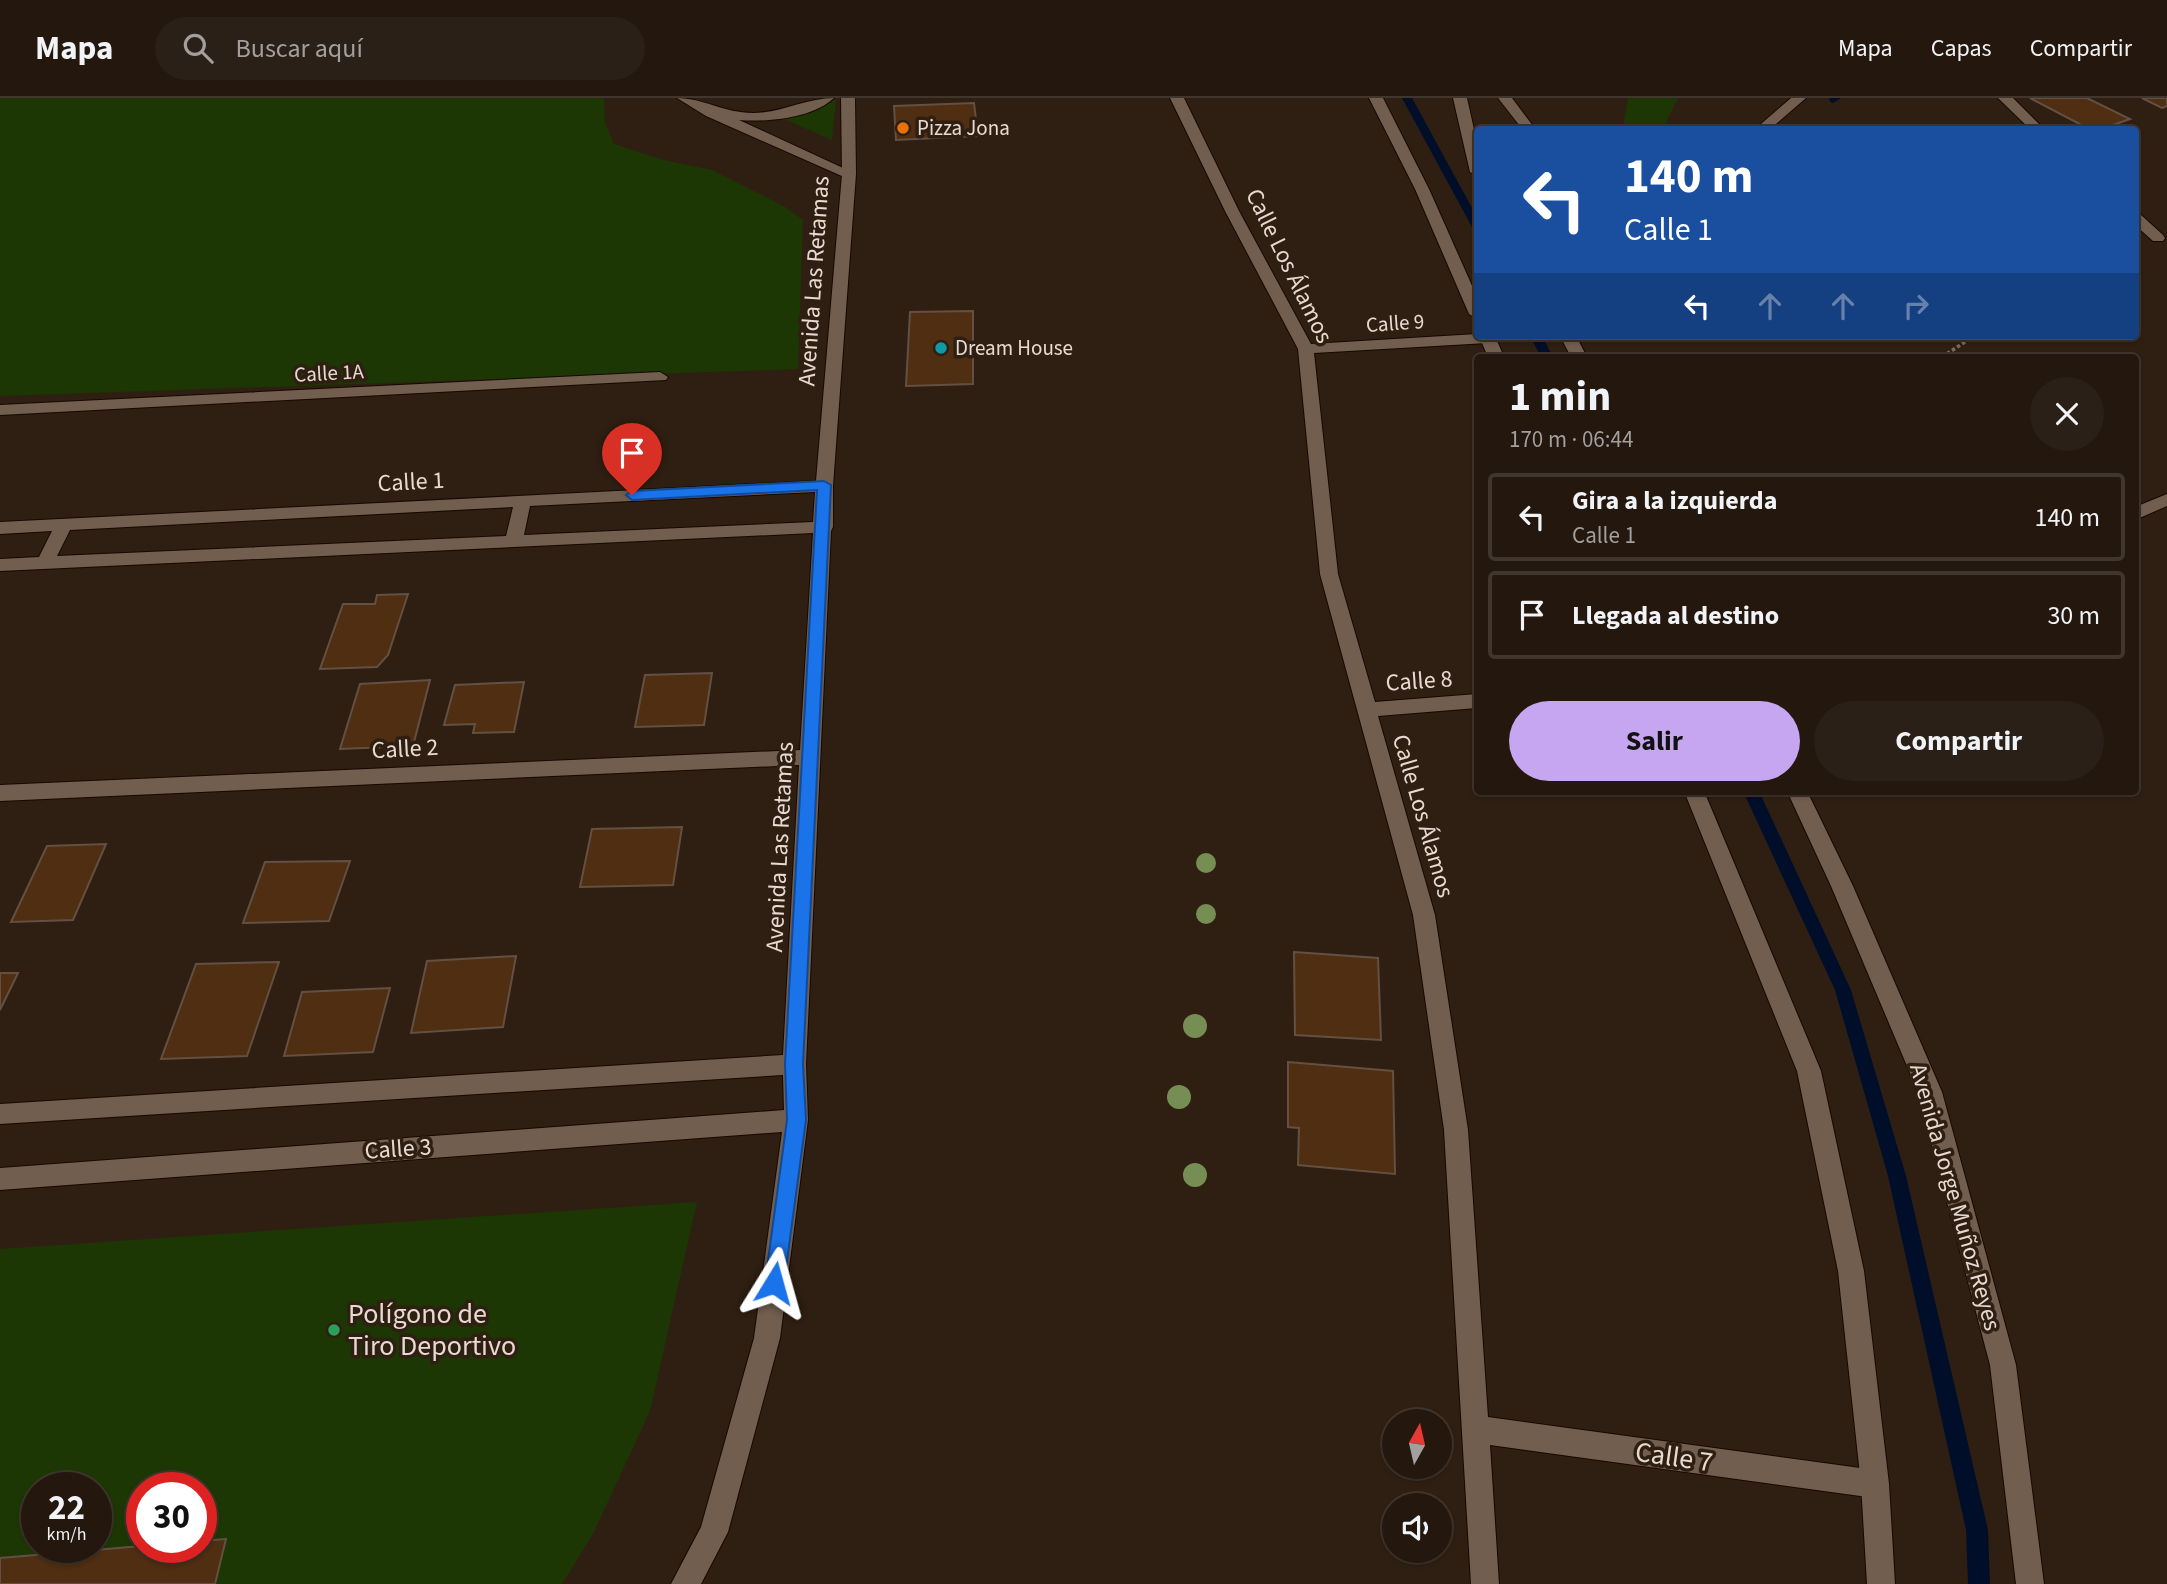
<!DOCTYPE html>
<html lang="es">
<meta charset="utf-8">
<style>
body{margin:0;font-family:"Source Sans 3",sans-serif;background:#2b2017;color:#f1f3f6;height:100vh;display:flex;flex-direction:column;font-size:26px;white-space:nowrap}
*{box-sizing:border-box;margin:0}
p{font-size:23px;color:#a39f9e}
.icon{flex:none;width:38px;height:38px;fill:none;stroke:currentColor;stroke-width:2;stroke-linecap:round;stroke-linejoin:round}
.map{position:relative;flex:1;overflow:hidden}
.sheet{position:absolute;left:1474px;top:256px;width:665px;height:441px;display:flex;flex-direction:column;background:#23170e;border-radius:7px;box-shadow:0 2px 5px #0004,0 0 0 2px #40362e}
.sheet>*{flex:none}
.banner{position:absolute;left:1474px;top:28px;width:665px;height:214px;border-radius:7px;box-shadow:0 2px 5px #0004,0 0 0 2px #40362e;background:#1a4fa0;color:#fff;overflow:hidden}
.needle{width:46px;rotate:8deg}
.controls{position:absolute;left:1382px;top:1311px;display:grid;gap:14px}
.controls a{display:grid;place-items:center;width:70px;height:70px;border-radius:50%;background:#23170e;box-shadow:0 2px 5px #0004,0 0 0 2px #40362e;font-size:35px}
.speed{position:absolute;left:21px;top:1374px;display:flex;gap:14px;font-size:35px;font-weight:700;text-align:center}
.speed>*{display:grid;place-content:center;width:91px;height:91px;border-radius:50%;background:#23170e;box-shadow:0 2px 5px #0004,0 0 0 2px #40362e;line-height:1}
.speed small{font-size:18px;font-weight:400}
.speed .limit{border:10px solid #d22;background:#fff;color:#111}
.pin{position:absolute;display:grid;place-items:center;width:60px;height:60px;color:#fff;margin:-72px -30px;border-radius:50% 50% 50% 0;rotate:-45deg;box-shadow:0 0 7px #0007}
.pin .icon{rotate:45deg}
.me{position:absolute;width:77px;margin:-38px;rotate:8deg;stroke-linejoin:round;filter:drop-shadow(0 0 5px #0008)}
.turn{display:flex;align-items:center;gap:24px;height:147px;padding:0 35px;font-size:32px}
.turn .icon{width:91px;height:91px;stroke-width:2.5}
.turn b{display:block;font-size:49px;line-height:60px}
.lanes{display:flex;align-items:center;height:66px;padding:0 35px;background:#0003;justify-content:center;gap:35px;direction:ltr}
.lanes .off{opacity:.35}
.round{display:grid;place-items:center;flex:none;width:74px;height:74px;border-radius:37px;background:#2b2017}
.head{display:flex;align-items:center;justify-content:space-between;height:119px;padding:0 35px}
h1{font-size:42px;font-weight:700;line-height:52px}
.button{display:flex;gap:14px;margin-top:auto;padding:14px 35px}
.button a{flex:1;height:80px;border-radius:42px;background:#c6a6f0;color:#111;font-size:28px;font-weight:700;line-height:80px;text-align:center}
.button a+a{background:#2b2017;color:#f1f3f6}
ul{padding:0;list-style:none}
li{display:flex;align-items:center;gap:21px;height:88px;margin:0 14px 10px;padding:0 21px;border:4px solid #40362e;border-radius:7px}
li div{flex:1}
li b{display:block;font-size:26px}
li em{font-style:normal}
header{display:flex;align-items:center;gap:42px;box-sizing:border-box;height:98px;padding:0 35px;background:#23170e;border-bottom:2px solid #40362e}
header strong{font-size:33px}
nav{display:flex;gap:38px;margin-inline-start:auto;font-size:24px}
.search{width:490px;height:63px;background:#2b2017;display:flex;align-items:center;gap:18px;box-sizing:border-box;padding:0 24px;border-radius:38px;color:#a39f9e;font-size:26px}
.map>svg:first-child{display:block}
.green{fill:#1c3704;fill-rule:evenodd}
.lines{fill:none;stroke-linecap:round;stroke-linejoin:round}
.stream{fill:#000e2a;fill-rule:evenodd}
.building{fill:#4f2e11;stroke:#635042;stroke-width:2}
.street-casing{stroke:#170801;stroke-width:2}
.secondary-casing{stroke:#170801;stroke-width:2}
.path{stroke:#7a6b60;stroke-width:3.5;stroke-dasharray:3.5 2.5;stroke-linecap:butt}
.street{fill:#725e4f;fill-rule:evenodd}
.secondary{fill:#725e4f;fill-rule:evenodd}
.tree{fill:#768e53}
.route{fill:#1a73e8;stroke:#114b97;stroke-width:2}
.food-dot{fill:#e8710a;stroke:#2f1f12;stroke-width:2.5}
.culture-dot{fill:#0f9aa8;stroke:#2f1f12;stroke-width:2.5}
.leisure-dot{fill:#2e9e5b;stroke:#2f1f12;stroke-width:2.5}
.labels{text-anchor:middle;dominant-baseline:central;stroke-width:7;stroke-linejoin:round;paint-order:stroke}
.far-poi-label{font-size:21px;fill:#e6dad2;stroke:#2f1f12;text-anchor:start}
.far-street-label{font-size:21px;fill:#e6dad2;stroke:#2f1f12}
.street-label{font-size:24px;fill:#e6dad2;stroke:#2f1f12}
.near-poi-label{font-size:28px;fill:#e6dad2;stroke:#2f1f12;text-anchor:start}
.near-street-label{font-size:28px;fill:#e6dad2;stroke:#2f1f12}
</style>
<header>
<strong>Mapa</strong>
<div class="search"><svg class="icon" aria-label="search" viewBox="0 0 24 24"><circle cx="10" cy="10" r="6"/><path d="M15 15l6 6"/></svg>Buscar aquí</div>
<nav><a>Mapa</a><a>Capas</a><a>Compartir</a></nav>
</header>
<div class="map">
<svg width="2167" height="1486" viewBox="0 0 2167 1486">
<rect width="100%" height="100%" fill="#2f1f12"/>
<path class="green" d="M0 0H604L605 24 614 46 663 62 712 72 785 109 803 122 798 271 0 298Z
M1628 0H1678L1662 32 1623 30Z
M836 1 832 42 775 17 810 11Z
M697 1104 650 1313 593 1436 562 1486H0V1151ZM37 1390H96V1449H37ZM142 1390H201V1449H142Z"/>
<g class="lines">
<path class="stream" d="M1402 0H1412L1477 119V132L1472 129Z
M1829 0H1841L1833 5 1830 4Z
M1530 238H1542L1553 259H1541Z
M1743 693H1759L1851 892 1906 1078 1988 1432 1990 1486H1968L1966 1432 1888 1078 1835 892Z"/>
</g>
<path class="building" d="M2030 0H2087L2130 21 2099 32H2091Z
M2142 0H2167V8L2162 10Z
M974 5 978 38 896 42 894 8Z
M973 213V286L906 288 910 214Z
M408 496 388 557 377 569 320 571 343 506H375L377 497Z
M712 575 704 627 635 629 645 577Z
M430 582 413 648 340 651 360 586Z
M524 584 514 634 473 635 475 626 444 627 455 587Z
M682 729 673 787 580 789 592 731Z
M106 746 73 822 11 824 47 748Z
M350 763 329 823 243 825 265 764Z
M1294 854 1378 860 1381 942 1295 937Z
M516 858 503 929 411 935 427 863Z
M279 864 247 958 161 961 196 866Z
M0 875H18L0 912Z
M390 890 373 954 284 958 302 894Z
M1288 964 1393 973 1395 1076 1298 1067 1299 1030 1288 1029Z
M226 1441 215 1486H0V1460L142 1448 201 1449V1443Z"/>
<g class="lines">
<g class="street-casing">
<path id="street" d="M841 0H855L856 76 833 388V429L831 433 806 966 808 1022 780 1240 728 1434 701 1486H671L701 1429 754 1240 782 1034 0 1092V1070L784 1012 783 977 0 1026V1006L783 957 799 667 0 703V687L800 652 813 435 0 473V461L39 459 52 433 0 436V424L816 383 842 76ZM815 394 813 424 524 437 530 408ZM513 409 506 438 57 458 70 432Z
M1170 0H1184L1239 113 1311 246 1477 236 1495 240 1487 245 1314 255 1338 476 1375 604 1477 596V610L1378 618 1435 817 1468 1032 1488 1319 1875 1372 1885 1376 1889 1386 1885 1396 1875 1400 1490 1347 1499 1486H1471L1444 1032 1413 817 1320 476 1298 251 1225 113Z
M1453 0H1467L1477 45V78L1470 74Z
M1498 0H1512L1536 32H1523Z
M1791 0H1806L1769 32H1754Z
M1998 0H2013L2045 32H2031Z
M2135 115 2140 116 2163 137 2165 140 2163 143H2153L2135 127Z
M1560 238H1576L1587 259H1571Z
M660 274 668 279 666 282 0 317V307Z
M2167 396V408L2135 422V409Z
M1787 693H1807L1853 788 1942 994 2016 1267 2044 1486H2016L1990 1267 1918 994 1831 788Z"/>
</g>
<g class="secondary-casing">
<path id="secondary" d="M677 0C703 0 724 15 753 15 781 15 806 0 834 0 811 21 768 24 739 22L856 76 854 79H844L706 18Z
M1369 0H1383L1429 91 1477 199V221L1469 216 1415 91Z
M1479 238H1495L1504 259H1488Z
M1684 693H1704L1821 973 1864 1173 1889 1386 1895 1486H1867L1861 1386 1838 1173 1797 973Z"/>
</g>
<path class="path" d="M1942 259 1974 238"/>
<use href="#street" class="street"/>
<use href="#secondary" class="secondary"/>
</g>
<g class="tree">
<circle cx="1206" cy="765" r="10"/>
<circle cx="1206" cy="816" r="10"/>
<circle cx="1195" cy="928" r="12"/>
<circle cx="1179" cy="999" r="12"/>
<circle cx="1195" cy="1077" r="12"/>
</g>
<path class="route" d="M824 383 831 387 803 966 806 1022 784 1185 781 1192 774 1194 767 1192 765 1185 787 1022 785 966 817 392 632 402 626 397 632 393Z"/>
<circle class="food-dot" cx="903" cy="30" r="7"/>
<circle class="culture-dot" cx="941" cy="250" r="7"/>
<circle class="leisure-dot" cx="334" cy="1232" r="7"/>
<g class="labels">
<g class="far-poi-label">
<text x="917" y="30">Pizza Jona</text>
<text x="955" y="250">Dream House</text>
</g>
<g class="far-street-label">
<text transform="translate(1395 225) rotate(-4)">Calle 9</text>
<text transform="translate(329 275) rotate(-3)">Calle 1A</text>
</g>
<g class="street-label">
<text transform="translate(1289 168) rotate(64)">Calle Los Álamos</text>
<text transform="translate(814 183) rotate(-86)">Avenida Las Retamas</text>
<text transform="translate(411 384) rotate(-3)">Calle 1</text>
<text transform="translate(1419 583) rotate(-4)">Calle 8</text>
<text transform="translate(405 651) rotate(-3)">Calle 2</text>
<text transform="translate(1423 718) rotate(74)">Calle Los Álamos</text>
<text transform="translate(780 749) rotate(-87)">Avenida Las Retamas</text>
<text transform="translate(398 1051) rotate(-4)">Calle 3</text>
<text transform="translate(1955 1099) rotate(74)">Avenida Jorge Muñoz Reyes</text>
</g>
<g class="near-poi-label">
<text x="348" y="1216">Polígono de<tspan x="348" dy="32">Tiro Deportivo</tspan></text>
</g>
<g class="near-street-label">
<text transform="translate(1674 1359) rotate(8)">Calle 7</text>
</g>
</g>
</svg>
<div class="controls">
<a><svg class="needle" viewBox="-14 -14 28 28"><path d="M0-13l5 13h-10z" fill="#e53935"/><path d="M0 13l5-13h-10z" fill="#a39f9e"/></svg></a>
<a><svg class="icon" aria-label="sound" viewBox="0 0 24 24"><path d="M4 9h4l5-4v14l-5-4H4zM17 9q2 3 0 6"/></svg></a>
</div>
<div class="speed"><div>22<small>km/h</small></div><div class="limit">30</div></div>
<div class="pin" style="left:632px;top:397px;background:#d93025"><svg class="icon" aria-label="arrive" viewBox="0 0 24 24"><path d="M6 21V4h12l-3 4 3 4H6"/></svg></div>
<svg class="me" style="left:774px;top:1185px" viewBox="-20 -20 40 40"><path d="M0-17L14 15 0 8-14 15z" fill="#1a73e8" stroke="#fff" stroke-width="4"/></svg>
<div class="banner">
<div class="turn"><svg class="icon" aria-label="left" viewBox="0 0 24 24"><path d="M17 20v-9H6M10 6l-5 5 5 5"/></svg><div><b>140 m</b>Calle 1</div></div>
<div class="lanes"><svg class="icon" aria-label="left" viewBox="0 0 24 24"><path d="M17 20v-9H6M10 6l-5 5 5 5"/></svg><svg class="icon off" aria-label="ahead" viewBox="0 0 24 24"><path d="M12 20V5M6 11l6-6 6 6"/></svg><svg class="icon off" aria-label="ahead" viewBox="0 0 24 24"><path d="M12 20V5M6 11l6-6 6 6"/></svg><svg class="icon off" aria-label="right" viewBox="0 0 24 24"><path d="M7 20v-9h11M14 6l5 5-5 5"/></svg></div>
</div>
<section class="sheet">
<div class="head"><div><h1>1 min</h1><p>170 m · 06:44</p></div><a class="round"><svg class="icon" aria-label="close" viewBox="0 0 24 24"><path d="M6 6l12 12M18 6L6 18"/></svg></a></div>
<ul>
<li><svg class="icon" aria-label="left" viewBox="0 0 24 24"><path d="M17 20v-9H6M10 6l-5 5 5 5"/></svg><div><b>Gira a la izquierda</b><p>Calle 1</p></div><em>140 m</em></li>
<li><svg class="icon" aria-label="arrive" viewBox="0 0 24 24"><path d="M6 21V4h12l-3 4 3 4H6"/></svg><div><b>Llegada al destino</b></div><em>30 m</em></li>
</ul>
<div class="button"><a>Salir</a><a>Compartir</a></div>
</section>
</div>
